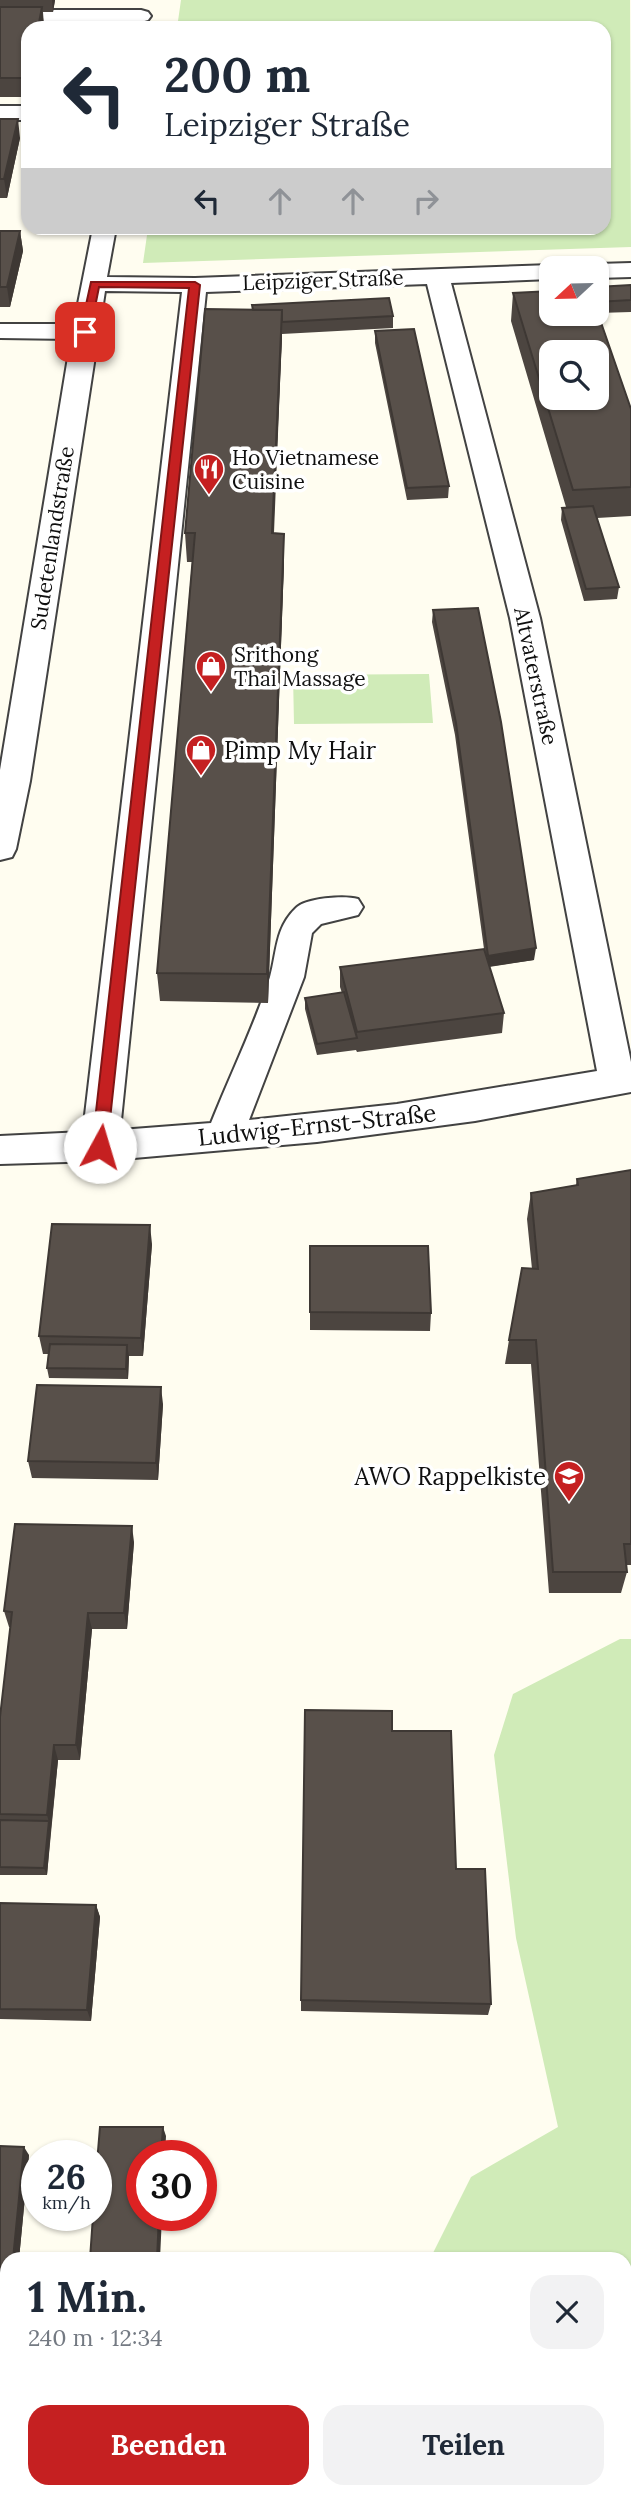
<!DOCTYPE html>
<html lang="de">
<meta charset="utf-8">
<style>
body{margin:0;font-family:Lora,serif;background:#f2f2f3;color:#1f2937;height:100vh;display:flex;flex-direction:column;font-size:26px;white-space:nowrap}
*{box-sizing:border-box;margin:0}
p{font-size:23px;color:#747a83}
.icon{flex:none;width:38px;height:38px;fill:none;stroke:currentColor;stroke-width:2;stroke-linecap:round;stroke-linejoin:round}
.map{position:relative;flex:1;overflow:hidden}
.side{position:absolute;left:0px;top:2252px;width:632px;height:247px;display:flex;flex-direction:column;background:#fff;border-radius:21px 21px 0 0;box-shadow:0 2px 5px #0004}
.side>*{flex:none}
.top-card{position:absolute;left:21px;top:21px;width:590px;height:214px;border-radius:21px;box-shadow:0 2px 5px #0004;background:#fff;color:#1f2937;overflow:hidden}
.needle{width:46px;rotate:248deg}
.fabs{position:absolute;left:539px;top:256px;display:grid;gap:14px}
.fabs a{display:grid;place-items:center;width:70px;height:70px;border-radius:14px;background:#fff;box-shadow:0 2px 5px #0004;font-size:35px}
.speed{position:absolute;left:21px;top:2140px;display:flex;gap:14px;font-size:35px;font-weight:700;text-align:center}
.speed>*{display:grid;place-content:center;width:91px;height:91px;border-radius:50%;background:#fff;box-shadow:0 2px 5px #0004;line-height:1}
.speed small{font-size:18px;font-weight:400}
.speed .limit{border:10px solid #d22;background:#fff;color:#111}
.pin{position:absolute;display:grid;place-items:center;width:60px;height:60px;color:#fff;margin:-30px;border-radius:14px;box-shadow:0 4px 10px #0006}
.me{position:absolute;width:77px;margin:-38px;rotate:6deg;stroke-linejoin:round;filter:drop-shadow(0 0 5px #0008)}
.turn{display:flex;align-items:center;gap:24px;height:147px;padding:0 28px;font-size:32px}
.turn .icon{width:91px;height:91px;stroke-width:2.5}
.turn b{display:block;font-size:49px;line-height:60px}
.lanes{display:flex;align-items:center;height:66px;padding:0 28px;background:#0003;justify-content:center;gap:35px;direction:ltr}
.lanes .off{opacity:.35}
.round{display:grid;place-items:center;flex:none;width:74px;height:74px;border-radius:21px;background:#f2f2f3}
.summary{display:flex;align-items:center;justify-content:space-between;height:119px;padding:0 28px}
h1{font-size:42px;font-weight:800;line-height:52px}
.button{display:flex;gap:14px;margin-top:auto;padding:14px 28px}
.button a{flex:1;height:80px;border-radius:21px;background:#c52021;color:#fff;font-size:28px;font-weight:800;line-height:80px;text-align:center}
.button a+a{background:#f2f2f3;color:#1f2937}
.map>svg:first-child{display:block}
.green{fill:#d0ebb8}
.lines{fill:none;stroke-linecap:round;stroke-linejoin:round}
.minor-casing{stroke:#424242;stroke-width:4}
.minor{fill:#fff;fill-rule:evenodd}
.wall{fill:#4c4540}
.shaded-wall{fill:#3e3834}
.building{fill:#58504a;stroke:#3e3834;stroke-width:2;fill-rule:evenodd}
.route{fill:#c52021;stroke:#801515;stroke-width:2}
.labels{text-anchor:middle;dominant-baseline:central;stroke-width:7;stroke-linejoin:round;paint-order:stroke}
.far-street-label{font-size:21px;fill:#0f0f0f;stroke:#fff}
.far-poi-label{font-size:21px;fill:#0f0f0f;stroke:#fff;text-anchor:start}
.poi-label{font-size:24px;fill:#0f0f0f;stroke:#fff;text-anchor:start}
.street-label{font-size:24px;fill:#0f0f0f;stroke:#fff}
</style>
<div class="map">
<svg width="631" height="2498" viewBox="0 0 631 2498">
<rect width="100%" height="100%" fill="#fffdf0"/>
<path class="green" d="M181 0H630L631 247 143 263 148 228H604V28H177Z
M429 674 433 723 294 724 293 675Z
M620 1639H631V2498H303L306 2492H625V2259H430L471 2177 558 2127 516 1938 494 1755 513 1694Z"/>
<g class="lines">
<g class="minor-casing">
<path id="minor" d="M0 10H141L148 12 151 16 148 20 141 22H0Z
M0 106H28V120H0Z
M93 228H116L107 277 195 278 551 265 560 268H551V279L451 283 540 618 631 1062V1092L475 1121 317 1142 100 1161 0 1164V1136L83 1132 182 292 105 291 30 781 16 849 12 857 0 860V770L71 339 0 338V324H74ZM427 284 510 618 597 1071 397 1104 249 1120 304 977 312 933 321 924 358 915 363 907 358 899C344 895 306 898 296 908 275 928 277 952 270 977 254 1027 230 1075 211 1123L120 1130 206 292Z
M631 263V277L597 278V268H587L597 264Z"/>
</g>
<use href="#minor" class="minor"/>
</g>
<path class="wall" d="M0 0H55L53 12H43L44 26 28 28V97H0Z
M0 119 20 138 7 198H0Z
M0 231H20L23 251 10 307H0Z
M631 285V312L598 313 631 409V516L597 518 619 587 617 599 584 601 561 520 562 508 566 507 511 321 513 293 597 313V287Z
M252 305 393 316V328L282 334 274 533 284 534V563L268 1003 160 1001 157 973 192 562H187L185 533 252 310Z
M375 331 449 486 448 498 407 500 375 343Z
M433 610 534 960 489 967 504 1013 502 1033 357 1052 356 1050 317 1055 305 1009V998L342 993 340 987V967L484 949 455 735 432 622Z
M631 1170V1565H627V1572L621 1593H549L531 1364H505L509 1340 532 1269 527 1219 531 1193 576 1185 577 1179Z
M152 1244 143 1356H129L128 1379 49 1378 47 1368 48 1354H43L39 1336Z
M310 1246 431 1313 430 1331 310 1330Z
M163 1404 158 1480 32 1478 28 1461Z
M134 1542 127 1629H92L80 1760H58L47 1875H0V1717L11 1627H9L4 1611Z
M456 1869 491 2004 488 2015 301 2011V2000Z
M0 1903 96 1905 100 1917 91 2021 0 2019Z
M0 2146 29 2155 19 2259H7V2325H0Z"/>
<path class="shaded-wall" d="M52 0H55L53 12Z
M42 7 44 28H38Z
M18 119 20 138 7 198 4 179Z
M20 231 23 251 10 307 7 287Z
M282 310V338L272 562V533Z
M284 534V563L268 1003 267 974Z
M536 948 534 960 486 967 488 956Z
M150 1225 152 1244 143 1356 141 1338Z
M127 1345 129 1356 128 1379 126 1369Z
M161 1387 163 1404 158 1480 156 1463Z
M132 1526 134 1542 127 1629 124 1613Z
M88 1613 92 1629 80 1760 76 1745Z
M54 1745 58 1760 51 1829 47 1815Z
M49 1821 51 1829 47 1875 44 1868Z
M96 1905 100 1917 91 2021 87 2010Z
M163 2127 166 2136 165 2156H161Z
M24 2147 29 2155 19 2259H13Z
M159 2216H162L160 2259H157Z
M56 2492H61V2498H55Z"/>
<path class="building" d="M0 7H42L38 28H28V78H0Z
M0 119H18L4 179H0Z
M0 231H20L7 287H0Z
M631 285V300L597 302V287Z
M551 291V313H597V311L631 409V487L573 490 513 293ZM551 352H597V397H551Z
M389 298 393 316 282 322V310H253L252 305Z
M205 309 282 310 272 533 284 534 267 974 157 973 195 533H185Z
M414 329 449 486 407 488 375 331Z
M593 506 619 587 586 589 562 508Z
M478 608 501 722 536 948 488 956 456 723 433 610Z
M484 949 504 1013 357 1032 340 967Z
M344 992 357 1038 317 1044 305 998Z
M631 1170V1544H624L627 1572H553L536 1340H509L522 1268 538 1269 531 1193 578 1185 577 1179Z
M52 1224 150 1225 141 1338 39 1336Z
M310 1246H428L431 1313 310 1312Z
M50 1344 127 1345 126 1369 47 1368Z
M37 1385 161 1387 156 1463 28 1461Z
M15 1524 132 1526 124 1613H88L76 1745H54L47 1815 0 1814V1717L12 1612 4 1611Z
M305 1710 392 1711V1731H451L456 1869H485L491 2004 301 2000Z
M0 1820 49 1821 44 1868 0 1867Z
M0 1903 96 1905 87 2010 0 2009Z
M100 2127H163L161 2156H142V2216H159L157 2259H90L93 2216H96V2175Z
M0 2146 24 2147 13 2259H7V2319H0Z
M0 2448H7V2492H56L55 2498H0Z"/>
<path class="route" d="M91 282H195L200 285 107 1147 100 1153 92 1147 189 288 99 287 90 332 85 335 80 332Z"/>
<defs>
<g id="restaurant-pin" transform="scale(1.575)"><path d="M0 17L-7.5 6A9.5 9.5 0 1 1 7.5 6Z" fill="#c52021" stroke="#fff"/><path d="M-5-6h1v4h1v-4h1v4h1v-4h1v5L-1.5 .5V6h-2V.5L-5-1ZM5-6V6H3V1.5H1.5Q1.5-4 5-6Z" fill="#fff"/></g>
<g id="shop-pin" transform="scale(1.575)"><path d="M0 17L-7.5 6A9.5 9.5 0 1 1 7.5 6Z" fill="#c52021" stroke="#fff"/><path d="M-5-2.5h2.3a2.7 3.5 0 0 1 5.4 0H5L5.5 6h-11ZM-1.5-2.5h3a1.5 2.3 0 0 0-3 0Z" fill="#fff"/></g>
<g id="school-pin" transform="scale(1.575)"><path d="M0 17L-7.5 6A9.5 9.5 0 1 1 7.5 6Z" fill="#c52021" stroke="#fff"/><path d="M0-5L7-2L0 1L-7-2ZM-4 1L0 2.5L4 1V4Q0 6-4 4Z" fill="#fff"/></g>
</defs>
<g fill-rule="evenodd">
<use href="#restaurant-pin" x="209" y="469"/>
<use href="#shop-pin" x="211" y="666"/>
<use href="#shop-pin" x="201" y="750"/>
<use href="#school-pin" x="569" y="1476"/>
</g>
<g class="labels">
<g class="far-street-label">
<text transform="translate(323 280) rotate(-2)">Leipziger Straße</text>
<text transform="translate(52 538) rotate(-81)">Sudetenlandstraße</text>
<text transform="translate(536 676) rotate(78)">Altvaterstraße</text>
</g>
<g class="far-poi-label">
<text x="232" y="457">Ho Vietnamese<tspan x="232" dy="24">Cuisine</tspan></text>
<text x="234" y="654">Srithong<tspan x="234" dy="24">Thai Massage</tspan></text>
</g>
<g class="poi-label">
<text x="224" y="750">Pimp My Hair</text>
<text x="546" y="1476" text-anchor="end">AWO Rappelkiste</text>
</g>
<g class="street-label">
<text transform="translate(317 1125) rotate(-6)">Ludwig-Ernst-Straße</text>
</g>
</g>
</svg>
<div class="fabs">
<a><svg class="needle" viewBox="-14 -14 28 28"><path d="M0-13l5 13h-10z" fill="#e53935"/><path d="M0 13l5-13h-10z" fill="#747a83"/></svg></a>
<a><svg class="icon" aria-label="search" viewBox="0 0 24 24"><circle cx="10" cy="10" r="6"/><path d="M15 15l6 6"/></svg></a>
</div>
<div class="speed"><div>26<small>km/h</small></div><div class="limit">30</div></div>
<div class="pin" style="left:85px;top:332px;background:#d93025"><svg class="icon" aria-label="arrive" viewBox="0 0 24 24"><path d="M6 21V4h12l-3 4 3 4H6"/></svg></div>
<svg class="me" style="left:100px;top:1147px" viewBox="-20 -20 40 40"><circle r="19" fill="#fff"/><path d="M0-13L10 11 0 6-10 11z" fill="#c52021"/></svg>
<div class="top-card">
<div class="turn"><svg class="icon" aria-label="left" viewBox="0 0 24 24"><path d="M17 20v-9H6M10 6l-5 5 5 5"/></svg><div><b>200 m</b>Leipziger Straße</div></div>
<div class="lanes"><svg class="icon" aria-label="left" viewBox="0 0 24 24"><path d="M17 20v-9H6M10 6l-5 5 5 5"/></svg><svg class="icon off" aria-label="ahead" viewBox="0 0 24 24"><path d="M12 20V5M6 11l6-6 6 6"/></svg><svg class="icon off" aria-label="ahead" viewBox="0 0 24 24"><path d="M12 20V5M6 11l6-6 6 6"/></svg><svg class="icon off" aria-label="right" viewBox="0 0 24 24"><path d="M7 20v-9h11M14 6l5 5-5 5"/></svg></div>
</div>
<section class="side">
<div class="summary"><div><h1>1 Min.</h1><p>240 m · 12:34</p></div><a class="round"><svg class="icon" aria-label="close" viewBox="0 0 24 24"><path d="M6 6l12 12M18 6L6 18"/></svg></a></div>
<div class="button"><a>Beenden</a><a>Teilen</a></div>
</section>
</div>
